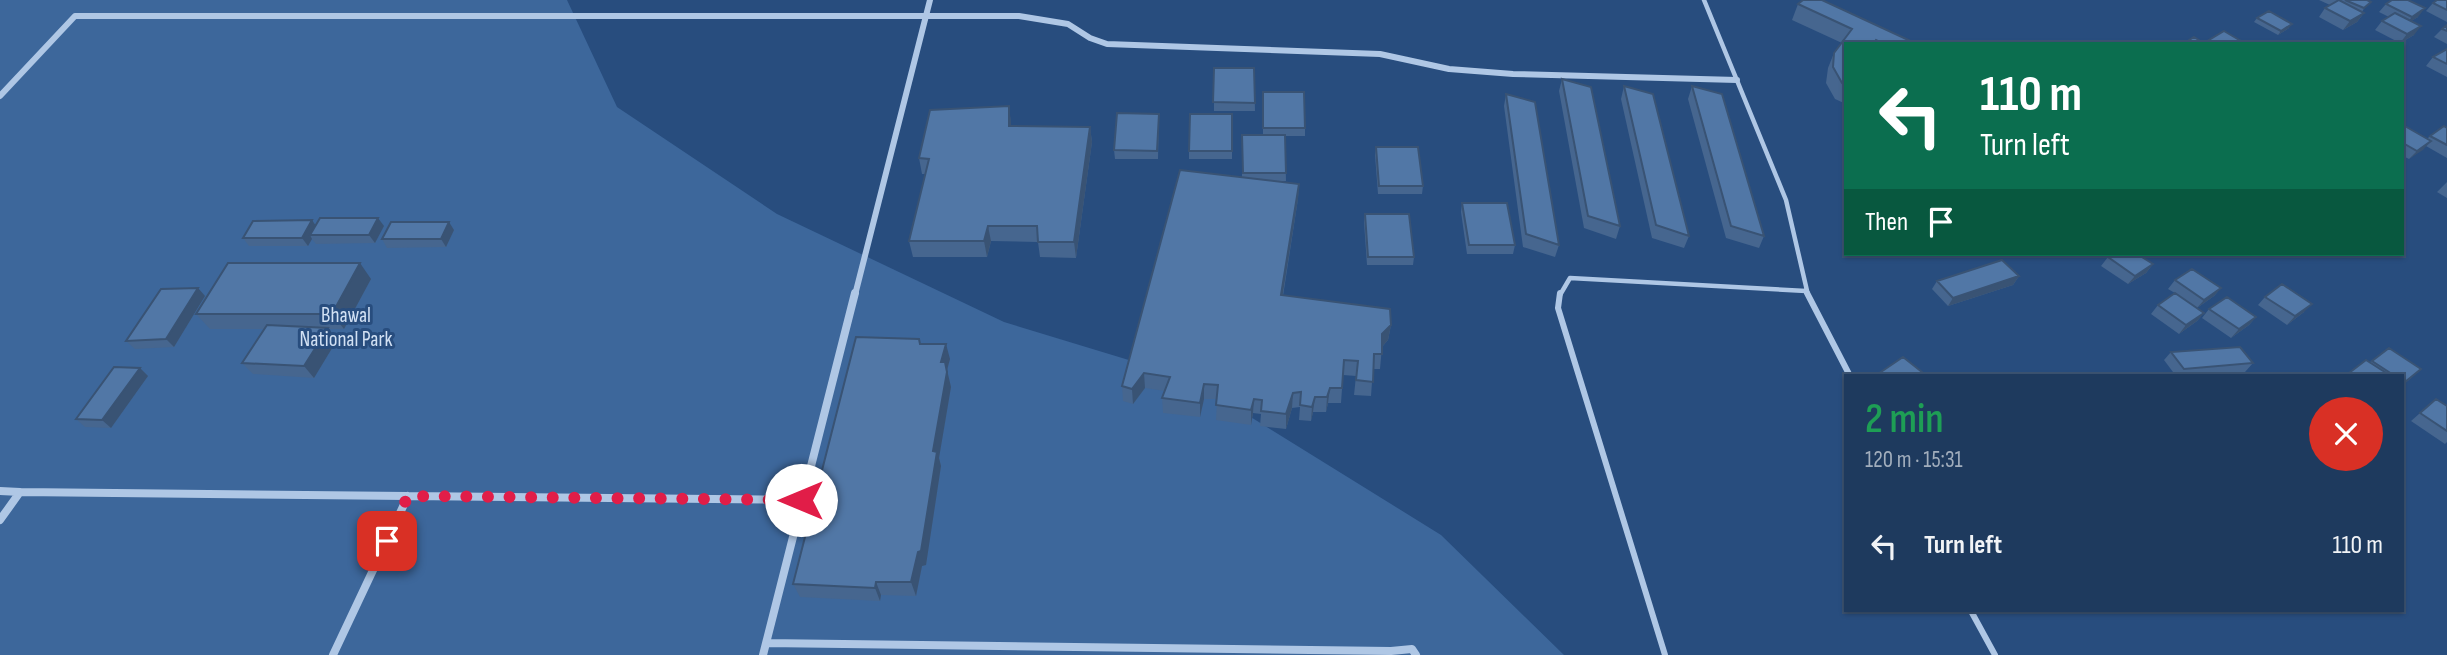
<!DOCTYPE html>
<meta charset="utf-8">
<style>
body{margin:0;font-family:"Sofia Sans Condensed",sans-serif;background:#2b4567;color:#f1f3f6;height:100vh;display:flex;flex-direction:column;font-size:26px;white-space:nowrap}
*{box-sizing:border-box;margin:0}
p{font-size:23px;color:#a1adbc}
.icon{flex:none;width:38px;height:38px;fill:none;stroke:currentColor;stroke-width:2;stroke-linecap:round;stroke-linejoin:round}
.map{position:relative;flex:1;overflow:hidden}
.panel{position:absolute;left:1844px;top:374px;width:560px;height:238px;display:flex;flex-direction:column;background:#1e3a5e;border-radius:0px;box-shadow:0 2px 5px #0004,0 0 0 2px #3c5473}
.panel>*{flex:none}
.banner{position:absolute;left:1844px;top:42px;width:560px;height:214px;border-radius:0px;box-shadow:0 2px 5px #0004,0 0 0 2px #3c5473;background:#0b6e4f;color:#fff;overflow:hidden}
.pin{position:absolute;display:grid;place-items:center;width:60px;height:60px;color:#fff;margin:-30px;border-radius:14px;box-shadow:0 4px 10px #0006}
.me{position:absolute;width:77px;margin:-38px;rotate:270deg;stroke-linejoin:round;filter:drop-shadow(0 0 5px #0008)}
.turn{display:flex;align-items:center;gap:24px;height:147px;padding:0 21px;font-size:32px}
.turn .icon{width:91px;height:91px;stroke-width:2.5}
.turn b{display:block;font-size:49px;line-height:60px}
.then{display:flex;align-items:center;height:66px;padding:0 21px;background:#0003;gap:14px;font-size:26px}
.round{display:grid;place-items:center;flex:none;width:74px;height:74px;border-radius:37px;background:#2b4567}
.overview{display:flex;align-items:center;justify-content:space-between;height:119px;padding:0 21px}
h1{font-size:42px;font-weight:600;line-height:52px;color:#1e9e55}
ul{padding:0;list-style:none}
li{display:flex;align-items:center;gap:21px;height:105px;padding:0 21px}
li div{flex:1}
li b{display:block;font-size:26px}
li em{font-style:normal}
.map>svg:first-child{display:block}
.green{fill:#3d679b}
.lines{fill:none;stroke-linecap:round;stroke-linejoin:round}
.lane-far1{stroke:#afc7e5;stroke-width:4.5}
.lane{stroke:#afc7e5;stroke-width:6}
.street-far1{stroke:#afc7e5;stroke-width:6}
.street{stroke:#afc7e5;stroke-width:8}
.wall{fill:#46668f}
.shaded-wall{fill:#395374}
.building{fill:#5177a6;stroke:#395374;stroke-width:2}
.route{stroke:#e11d48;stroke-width:12;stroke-dasharray:0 21.6}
.labels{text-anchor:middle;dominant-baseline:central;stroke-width:6;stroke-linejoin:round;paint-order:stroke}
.park-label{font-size:21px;fill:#d2e1f4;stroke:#284d7e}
</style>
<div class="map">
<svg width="2447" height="655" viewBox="0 0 2447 655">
<rect width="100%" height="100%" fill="#284d7e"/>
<path class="green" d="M0 0H567L617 107 777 214 1004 322 1188 378 1441 535 1564 655H0Z"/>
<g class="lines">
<path class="lane-far1" d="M1704 0 1786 200 1808 295
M1560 295 1570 278 1806 291"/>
<path class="lane" d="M1560 293 1558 308 1665 655
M1807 293 1850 376
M1971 611 1995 655"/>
<path class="street-far1" d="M0 96 75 16H1019L1068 24 1090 38 1107 44 1380 54 1449 69 1513 74 1737 80
M855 295 930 0"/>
<path class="street" d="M0 491 20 492 0 520
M20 492 801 500
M766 643 1391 651 1412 649 1416 655
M333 655 408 496
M763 655 855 293"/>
</g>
<path class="wall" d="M2319 0H2369L2362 12 2364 13 2357 22 2343 30 2319 17 2325 8 2330 5Z
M2447 0V22L2426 11 2433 3Z
M1798 4 1917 44H1846V104L1835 99 1826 83 1828 68 1834 53 1842 43 1792 20Z
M2386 4 2418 17 2411 21 2414 35 2400 43 2375 30 2382 21 2389 17 2379 12Z
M2257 18 2289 28 2278 35 2254 22Z
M2447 25V44L2434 37 2442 29Z
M2209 40 2246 44H2206Z
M2447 49V77L2426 66 2433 57Z
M1214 68H1254L1255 111H1214Z
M1562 79 1620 226 1616 239 1584 228 1559 91Z
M1624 86 1689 236 1684 248 1652 238 1621 99Z
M1692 86 1764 236 1759 248 1726 238 1688 99Z
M1263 92 1305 128V136H1285L1286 181H1278L1299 184 1298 199 1283 296 1391 325 1388 340 1382 347 1380 369H1373L1371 396 1354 395 1356 376 1343 375 1341 403H1328L1326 412H1313L1311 421 1299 420 1300 407 1292 408 1286 429 1260 426 1261 414 1253 413 1251 425 1216 420 1217 399H1204L1200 417 1163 413 1162 398 1165 391 1145 388 1133 404 1123 401 1122 386 1242 177V135H1263Z
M1506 94 1559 245 1555 257 1523 247 1504 106Z
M1009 106 1011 126 1090 127 1092 142 1076 258 1040 257 1038 242 991 241 987 257H913L909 241 925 174H922L919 158Z
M1159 114 1158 159H1115L1114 150Z
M1232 114V159H1189V151Z
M2403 125 2427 139 2430 136 2447 128V158L2426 146 2409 159 2403 156Z
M1376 147 1423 186 1422 194H1378L1375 155Z
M2447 182V198L2437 192Z
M1462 203 1515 245 1513 254H1467L1461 212Z
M1365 214 1414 257 1413 265H1367L1364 222Z
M312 220 315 225 384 226 375 243 316 244 312 239 308 246H249L243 238Z
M454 230 446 247 387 248 382 239Z
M2108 257 2153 264 2146 273 2128 284 2101 266Z
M2019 276 2013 285 1948 306 1932 289 1937 281Z
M371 279 344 329H329L337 340 314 378 253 374 242 363 265 329H210L196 314Z
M2175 280 2221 288 2214 296 2197 308 2204 313 2197 321 2179 334 2151 314 2158 305 2175 293 2168 289Z
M198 288 205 296 174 347 135 349 126 341Z
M2265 297 2304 312 2287 325 2258 305Z
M2209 309 2256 317 2249 325 2231 338 2202 318Z
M921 344 950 359 947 370 951 387 939 458 941 466 926 565 922 566 916 596 881 595 880 601 800 597 793 584Z
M2389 348 2421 369 2403 385V376H2345L2349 373 2370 362Z
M2171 352 2253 363 2245 372 2189 376H2176L2164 360Z
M140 368 148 376 111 428 85 427 76 419Z
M2436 399 2447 406V442L2445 444 2411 421Z"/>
<path class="shaded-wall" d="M2425 8 2418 17 2405 25 2412 17Z
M2364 13 2357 22 2343 30 2350 21Z
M2292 24 2289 28 2278 35 2281 31Z
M2421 26 2414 35 2400 43 2407 34Z
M1009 106 1011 122V142L1009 126Z
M1090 127 1092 142 1076 258 1074 242Z
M2431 141 2423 150 2409 159 2417 151Z
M1299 184 1298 199 1280 311 1281 295Z
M378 218 384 226 375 243 369 235Z
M312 220 318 229 310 235 312 239 308 246 302 238Z
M449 222 454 230 446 247 441 239Z
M988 226 991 241 987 257 984 241Z
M360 263 371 279 344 329 332 314Z
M2153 264 2146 273 2128 284 2135 276Z
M2019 276 2013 285 1948 306 1953 298Z
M198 288 205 296 174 347 166 339Z
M2221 288 2214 296 2197 308 2204 300Z
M2312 304 2304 312 2287 325 2295 316Z
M2204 313 2197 321 2179 334 2186 325Z
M2256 317 2249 325 2231 338 2239 329Z
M1391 325 1388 340 1380 349 1382 334Z
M328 328 337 340 314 378 304 366Z
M946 344 950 359 947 370 951 387 939 458 941 466 926 565 922 566 916 596 911 582 933 451 941 362Z
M140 368 148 376 111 428 102 420Z
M1144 373 1145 388 1133 404 1132 389Z
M1204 384V399L1200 417V403Z
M1330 388 1328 403 1326 412 1327 397Z
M1293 393 1292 408 1286 429V414Z
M1315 397 1313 412 1311 421 1312 407Z
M1254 399 1253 413 1251 425V410Z
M876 582 881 595 880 601 875 588Z"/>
<path class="building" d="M1803 0H1822L1917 44H1884L1876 40 1873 44H1846V85L1842 83 1833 67 1834 53 1852 29 1798 4Z
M2339 0 2364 13 2350 21 2325 8Z
M2345 0H2367L2371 2 2364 8Z
M2392 0H2408L2425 8 2412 17 2386 4Z
M2437 0H2447V10L2433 3Z
M2269 11 2292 24 2281 31 2257 18Z
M2395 13 2421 26 2407 34 2382 21Z
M2447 25V31L2442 29Z
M2224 31 2246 44H2216L2209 40Z
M2194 37 2205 44H2183Z
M2447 49V64L2433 57Z
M1214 68H1254L1255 103 1213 102Z
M1562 79 1591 87 1620 226 1588 216Z
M1624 86 1653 94 1689 236 1656 225Z
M1692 86 1722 94 1764 236 1731 226Z
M1263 92H1304L1305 128H1263Z
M1506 94 1535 102 1559 245 1526 234Z
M1009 106V126L1090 127 1074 242H1038L1037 226H988L984 241H909L929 159 919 158 930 110Z
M1117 113 1159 114 1157 151 1114 150Z
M1190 114H1232V151H1189Z
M2403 125 2431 141 2417 151 2403 143Z
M2444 126 2447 128V145L2430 136Z
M1242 135H1285L1286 173H1243Z
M1376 147H1418L1423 186H1379Z
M1180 170 1299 184 1281 295 1390 309 1391 325 1382 334V354H1374L1373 382 1356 380 1358 361 1344 360 1342 388H1330L1327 397H1315L1312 407 1300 405 1301 392 1293 393 1286 414 1261 411 1262 400 1254 399 1251 410 1216 405 1218 385 1204 384 1200 403 1162 398 1170 377 1144 373 1132 389 1122 386Z
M1462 203H1507L1515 245H1469Z
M1365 214H1409L1414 257H1368Z
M320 218H378L369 235H310Z
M312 220 302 238H243L253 221Z
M391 222H449L441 239H382Z
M2113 254H2137L2153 264 2135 276 2108 257Z
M2002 260 2019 276 1953 298 1937 281Z
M228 263H360L332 314H196Z
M2192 269 2221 288 2204 300 2175 280Z
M2282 284 2312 304 2295 316 2265 297Z
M198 288 166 339 126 341 161 289Z
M2175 293 2204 313 2186 325 2158 305Z
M2227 297 2256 317 2239 329 2209 309Z
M267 325 328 328 304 366 242 363Z
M856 337 919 339 920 344H946L941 362H945L947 372 933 451 937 452 921 551 918 552 911 582H876L875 588 793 584Z
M2240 347 2253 363 2184 369 2171 352Z
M2389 348 2421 369 2405 382 2403 381V376H2395L2372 361Z
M1903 357 1927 376H1875Z
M2366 360 2391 376H2355L2349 373Z
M114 367 140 368 102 420 76 419Z
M2436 399 2447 406V431L2420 413Z"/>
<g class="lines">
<path class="route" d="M387 541 408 496 801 500"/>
</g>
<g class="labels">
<g class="park-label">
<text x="346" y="315">Bhawal<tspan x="346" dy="24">National Park</tspan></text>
</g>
</g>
</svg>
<div class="pin" style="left:387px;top:541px;background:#d93025"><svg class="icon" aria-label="arrive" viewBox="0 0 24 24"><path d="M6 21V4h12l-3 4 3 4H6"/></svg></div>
<svg class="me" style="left:801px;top:500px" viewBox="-20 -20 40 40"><circle r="19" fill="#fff"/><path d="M0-13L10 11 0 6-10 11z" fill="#e11d48"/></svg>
<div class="banner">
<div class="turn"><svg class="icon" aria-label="left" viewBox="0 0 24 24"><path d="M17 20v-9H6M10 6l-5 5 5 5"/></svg><div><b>110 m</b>Turn left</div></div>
<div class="then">Then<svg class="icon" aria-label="arrive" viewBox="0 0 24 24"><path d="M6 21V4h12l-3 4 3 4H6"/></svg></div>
</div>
<section class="panel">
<div class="overview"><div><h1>2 min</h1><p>120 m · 15:31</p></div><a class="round" style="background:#d93025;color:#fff"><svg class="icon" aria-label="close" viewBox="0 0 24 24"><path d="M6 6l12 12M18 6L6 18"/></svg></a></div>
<ul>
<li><svg class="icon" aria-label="left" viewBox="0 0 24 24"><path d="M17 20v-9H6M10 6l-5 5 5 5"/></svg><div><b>Turn left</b></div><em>110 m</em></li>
</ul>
</section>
</div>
